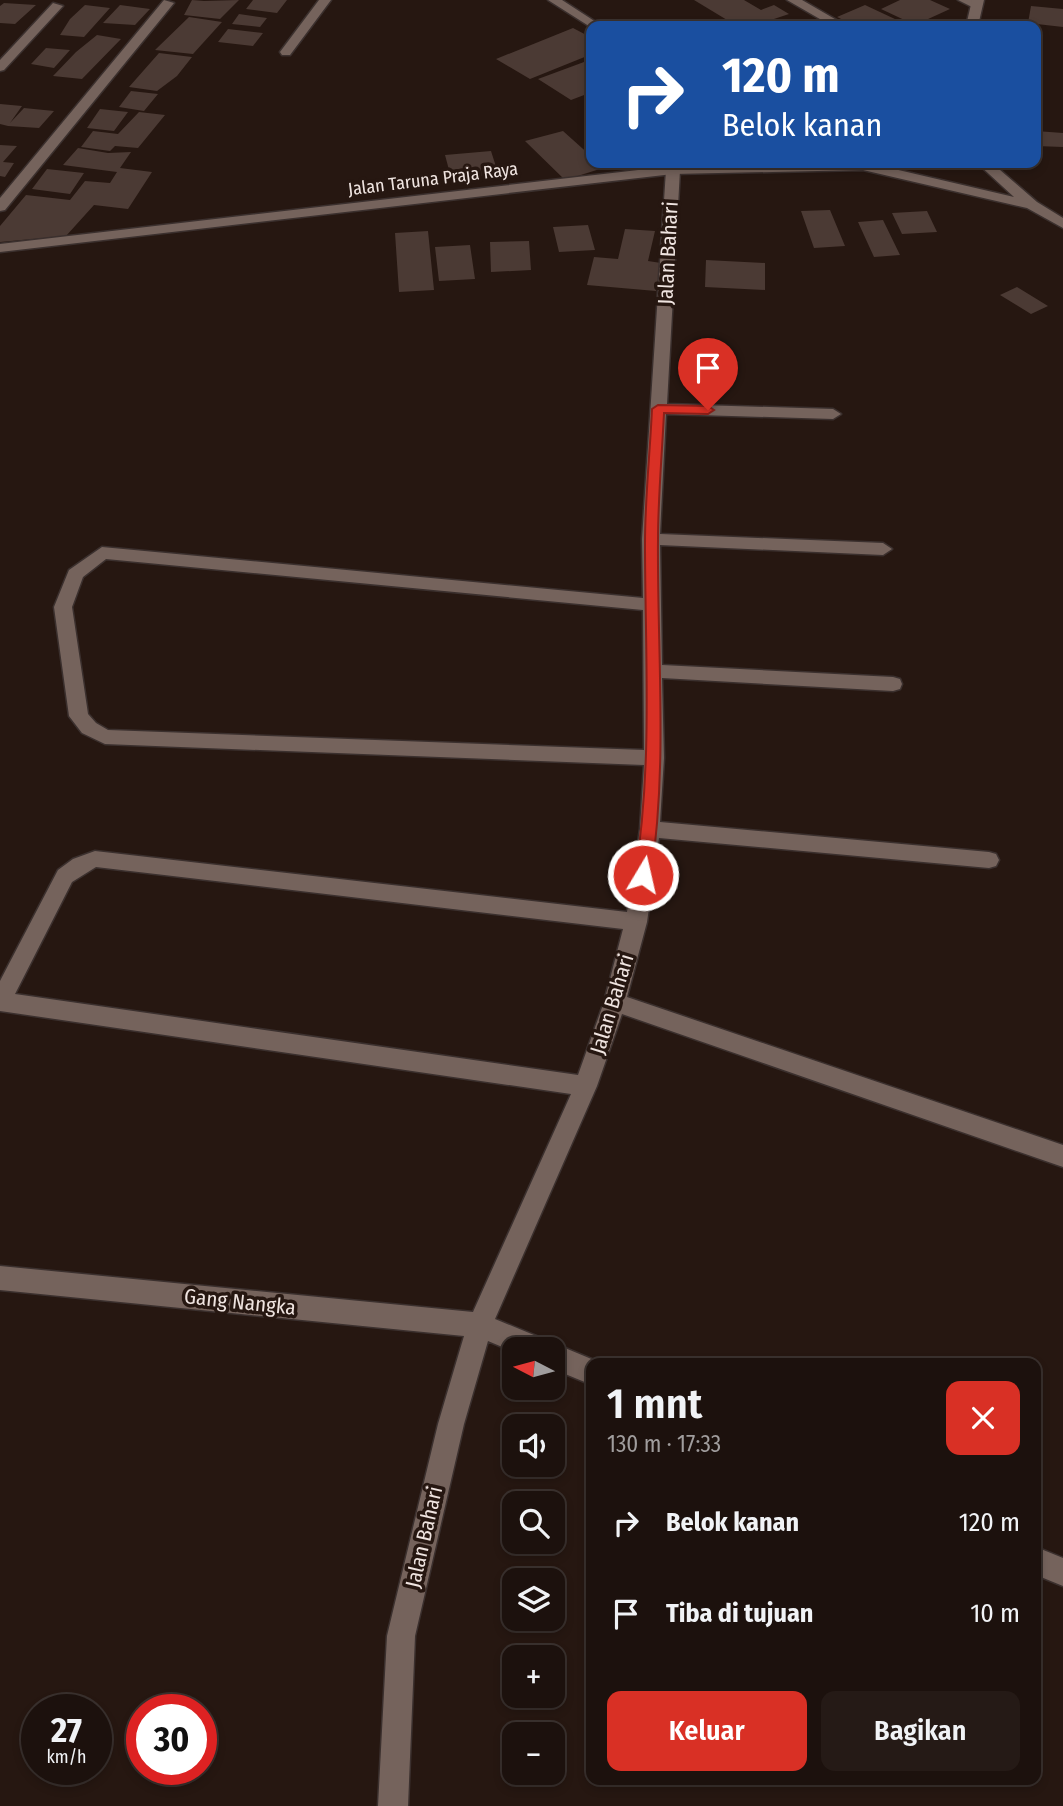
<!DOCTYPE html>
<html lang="id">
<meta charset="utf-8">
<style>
body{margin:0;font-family:"Fira Sans Condensed",sans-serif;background:#251a16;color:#f1f3f6;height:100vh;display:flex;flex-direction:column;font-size:26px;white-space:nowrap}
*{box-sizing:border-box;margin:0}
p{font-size:23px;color:#a09d9d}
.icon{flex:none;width:38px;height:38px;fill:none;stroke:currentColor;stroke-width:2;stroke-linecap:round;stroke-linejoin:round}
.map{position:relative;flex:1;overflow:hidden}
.sheet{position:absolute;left:586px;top:1358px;width:455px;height:427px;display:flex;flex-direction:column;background:#1c110d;border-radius:14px;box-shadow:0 4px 10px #0003,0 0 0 2px #3a312e}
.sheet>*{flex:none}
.top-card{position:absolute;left:586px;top:21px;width:455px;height:147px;border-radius:14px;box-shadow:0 4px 10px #0003,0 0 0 2px #3a312e;background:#1a4fa0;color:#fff;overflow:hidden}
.needle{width:46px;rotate:276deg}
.tools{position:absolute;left:502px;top:1337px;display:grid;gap:14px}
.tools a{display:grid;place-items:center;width:63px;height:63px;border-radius:14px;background:#1c110d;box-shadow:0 4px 10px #0003,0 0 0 2px #3a312e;font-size:35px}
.speed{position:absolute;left:21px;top:1694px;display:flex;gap:14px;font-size:35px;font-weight:700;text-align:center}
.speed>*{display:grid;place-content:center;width:91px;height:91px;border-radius:50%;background:#1c110d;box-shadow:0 4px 10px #0003,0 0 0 2px #3a312e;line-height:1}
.speed small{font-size:18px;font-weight:400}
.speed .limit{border:10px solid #d22;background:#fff;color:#111}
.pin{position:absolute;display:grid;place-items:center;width:60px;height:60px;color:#fff;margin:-72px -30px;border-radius:50% 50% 50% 0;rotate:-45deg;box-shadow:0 0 7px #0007}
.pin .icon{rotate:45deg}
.me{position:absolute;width:77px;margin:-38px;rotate:9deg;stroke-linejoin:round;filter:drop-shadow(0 0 5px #0008)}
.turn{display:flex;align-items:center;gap:24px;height:147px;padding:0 21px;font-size:32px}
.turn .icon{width:91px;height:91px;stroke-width:2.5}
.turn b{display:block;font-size:49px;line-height:60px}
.round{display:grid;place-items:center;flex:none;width:74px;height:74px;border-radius:14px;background:#251a16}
.summary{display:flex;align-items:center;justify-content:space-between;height:119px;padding:0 21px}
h1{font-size:42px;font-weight:600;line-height:52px}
.button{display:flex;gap:14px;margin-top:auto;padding:14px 21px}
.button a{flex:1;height:80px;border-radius:14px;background:#d93025;color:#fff;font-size:28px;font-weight:600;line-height:80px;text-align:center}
.button a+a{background:#251a16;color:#f1f3f6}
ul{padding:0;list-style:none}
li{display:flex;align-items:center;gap:21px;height:91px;padding:0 21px}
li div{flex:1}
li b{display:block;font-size:26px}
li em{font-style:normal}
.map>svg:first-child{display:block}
.building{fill:#4b3a34}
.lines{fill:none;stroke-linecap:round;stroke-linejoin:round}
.service-casing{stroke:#3b302e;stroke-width:3}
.minor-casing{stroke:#3b302e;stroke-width:3}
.tertiary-casing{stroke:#3b302e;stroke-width:3}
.service{fill:#75635c;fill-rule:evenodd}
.minor{fill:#75635c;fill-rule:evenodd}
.tertiary{fill:#75635c;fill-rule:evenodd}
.route{fill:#d93025;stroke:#8d1f18;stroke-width:2}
.labels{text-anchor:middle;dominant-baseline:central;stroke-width:7;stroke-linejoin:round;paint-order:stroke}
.far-street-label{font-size:18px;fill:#efe4e0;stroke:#261711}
.street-label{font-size:21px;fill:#efe4e0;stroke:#261711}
</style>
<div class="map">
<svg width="1063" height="1806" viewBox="0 0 1063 1806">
<rect width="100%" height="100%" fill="#261711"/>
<path class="building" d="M192 0 204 1 239 0 220 19 184 15Z
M253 0H287L277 13 246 9Z
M694 0H744L761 10 774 5 789 14 753 26H737Z
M900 0H930L950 9 915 25 881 9Z
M4 3 36 5 15 24 0 23V6Z
M85 5 110 8 84 37 60 35 70 19Z
M120 5 150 9 135 25 103 23Z
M865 5 897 20 883 26H856L837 17Z
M1031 6 1063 9V27L1028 23Z
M239 14 267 18 260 27 232 24Z
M189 17 222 22 193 54 155 50Z
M573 28 592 38V54L530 79 496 59Z
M228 29 263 33 253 46 218 42Z
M97 35 121 39 82 79 53 76 76 52Z
M46 48 70 50 54 68 31 64Z
M159 53 192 57 177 76 157 91 129 87Z
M584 62 592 66 589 70 592 75 584 78 592 83V92L571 100 538 79Z
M131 91 158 94 144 111 119 107Z
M0 104 22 106 10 123 24 108 54 111 39 128 8 126 0 124Z
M100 109 128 112 114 131 87 128Z
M139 112 165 115 138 148 115 146 110 151 81 147 93 131 118 134Z
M563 131 592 157V163H597L603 168 565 180 525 141Z
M1036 131 1063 133V147L1036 146Z
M0 145 17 146 3 162 14 163 5 177 0 176Z
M78 148 108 153 131 152 120 168 152 172 128 209 94 205 66 236 0 242V226L26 195 70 200 85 181 110 183 117 172 63 165Z
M491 151 499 176 452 181 445 155Z
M47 169 84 173 70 194 32 189Z
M830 210 845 246 814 248 801 211Z
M927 211 937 232 902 234 892 213Z
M883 220 900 255 874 257 858 222Z
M588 225 595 250 559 252 553 227Z
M625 229 655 231 648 261 661 263 656 291 587 285 594 257 618 259Z
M428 231 434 290 399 292 395 233Z
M529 241 531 270 491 272 490 242Z
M470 245 475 279 439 281 435 247Z
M706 260 765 263V290L705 287Z
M1017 287 1048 306 1031 314 1000 295Z"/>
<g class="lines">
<g class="service-casing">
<path id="service" d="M958 0H974L982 5 976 9Z"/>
</g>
<g class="minor-casing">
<path id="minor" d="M164 0 174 3 5 210 0 211V198Z
M319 0H331L290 55H282L280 52Z
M548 0H562L602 26H592V28Z
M787 0H802L847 26H832Z
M53 3 63 6 4 70 0 71V60Z
M673 166 680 170 667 404 833 409 841 414 833 419 666 414 660 534 883 543 892 549 883 555 660 545 662 665 893 677 900 679 902 684 900 689 893 691 662 678 664 758 660 822 989 852 996 854 999 860 996 866 989 868 659 838 647 922 627 997 1063 1145V1167L622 1014 597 1086 495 1319 546 1340 548 1345 553 1343 601 1363H592V1385L553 1369V1349H514V1352L488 1341 464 1424 415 1636 408 1806H378L387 1636 438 1424 464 1336 0 1290V1266L473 1312 571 1094 0 1011V981L58 870 73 859 95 851 627 912 640 829 644 765 105 744 82 733 69 716 54 607 69 570 102 547 643 598 642 539 666 170ZM106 559 643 610 644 750 108 730 96 723 88 714 72 607 83 577ZM96 867 623 929 604 1002 578 1075 15 994 72 882Z
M1036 1547 1063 1558V1586L1036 1575Z"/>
</g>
<g class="tertiary-casing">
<path id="tertiary" d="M972 0H984L978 26H966Z
M879 163 877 165 1014 197 977 163H992L1037 202 1063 218V228L1027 208 863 170 673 174 0 252V244L673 166Z"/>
</g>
<use href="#service" class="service"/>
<use href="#minor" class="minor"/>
<use href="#tertiary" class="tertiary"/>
</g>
<path class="route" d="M658 405 708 406 714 410 708 414 664 413C662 455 658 498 658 540 657 652 668 764 651 875L643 881 635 875C653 765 645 654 645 543 645 498 650 453 652 409Z"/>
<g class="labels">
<g class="far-street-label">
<text transform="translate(433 179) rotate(-7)">Jalan Taruna Praja Raya</text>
</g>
<g class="street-label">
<text transform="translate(668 253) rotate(-87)">Jalan Bahari</text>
<text transform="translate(612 1004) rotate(-73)">Jalan Bahari</text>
<text transform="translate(240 1302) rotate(6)">Gang Nangka</text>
<text transform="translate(424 1537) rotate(-77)">Jalan Bahari</text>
</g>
</g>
</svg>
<div class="tools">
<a><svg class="needle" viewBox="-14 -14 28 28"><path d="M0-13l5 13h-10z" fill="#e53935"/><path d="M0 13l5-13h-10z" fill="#a09d9d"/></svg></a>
<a><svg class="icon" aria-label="sound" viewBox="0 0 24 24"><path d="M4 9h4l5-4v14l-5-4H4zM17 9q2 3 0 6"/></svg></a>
<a><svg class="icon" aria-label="search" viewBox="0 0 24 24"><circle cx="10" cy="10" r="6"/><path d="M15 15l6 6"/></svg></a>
<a><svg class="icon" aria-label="layers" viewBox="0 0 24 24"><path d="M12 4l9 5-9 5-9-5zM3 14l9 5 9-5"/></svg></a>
<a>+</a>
<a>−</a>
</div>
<div class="speed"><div>27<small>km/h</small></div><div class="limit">30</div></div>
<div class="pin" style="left:708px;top:410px;background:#d93025"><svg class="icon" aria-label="arrive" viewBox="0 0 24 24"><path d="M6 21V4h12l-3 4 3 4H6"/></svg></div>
<svg class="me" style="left:643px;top:875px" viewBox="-20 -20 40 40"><circle r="17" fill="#d93025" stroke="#fff" stroke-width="3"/><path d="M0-11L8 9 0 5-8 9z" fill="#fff"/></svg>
<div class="top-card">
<div class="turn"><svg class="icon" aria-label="right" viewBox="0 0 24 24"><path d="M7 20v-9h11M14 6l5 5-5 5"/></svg><div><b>120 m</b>Belok kanan</div></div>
</div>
<section class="sheet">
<div class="summary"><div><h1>1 mnt</h1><p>130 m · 17:33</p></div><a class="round" style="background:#d93025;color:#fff"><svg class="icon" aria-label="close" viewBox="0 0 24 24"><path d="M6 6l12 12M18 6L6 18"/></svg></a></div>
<ul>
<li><svg class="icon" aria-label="right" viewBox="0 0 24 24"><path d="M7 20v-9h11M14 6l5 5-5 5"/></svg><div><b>Belok kanan</b></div><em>120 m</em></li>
<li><svg class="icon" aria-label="arrive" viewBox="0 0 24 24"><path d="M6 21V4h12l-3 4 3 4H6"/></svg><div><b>Tiba di tujuan</b></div><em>10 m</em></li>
</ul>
<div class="button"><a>Keluar</a><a>Bagikan</a></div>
</section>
</div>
